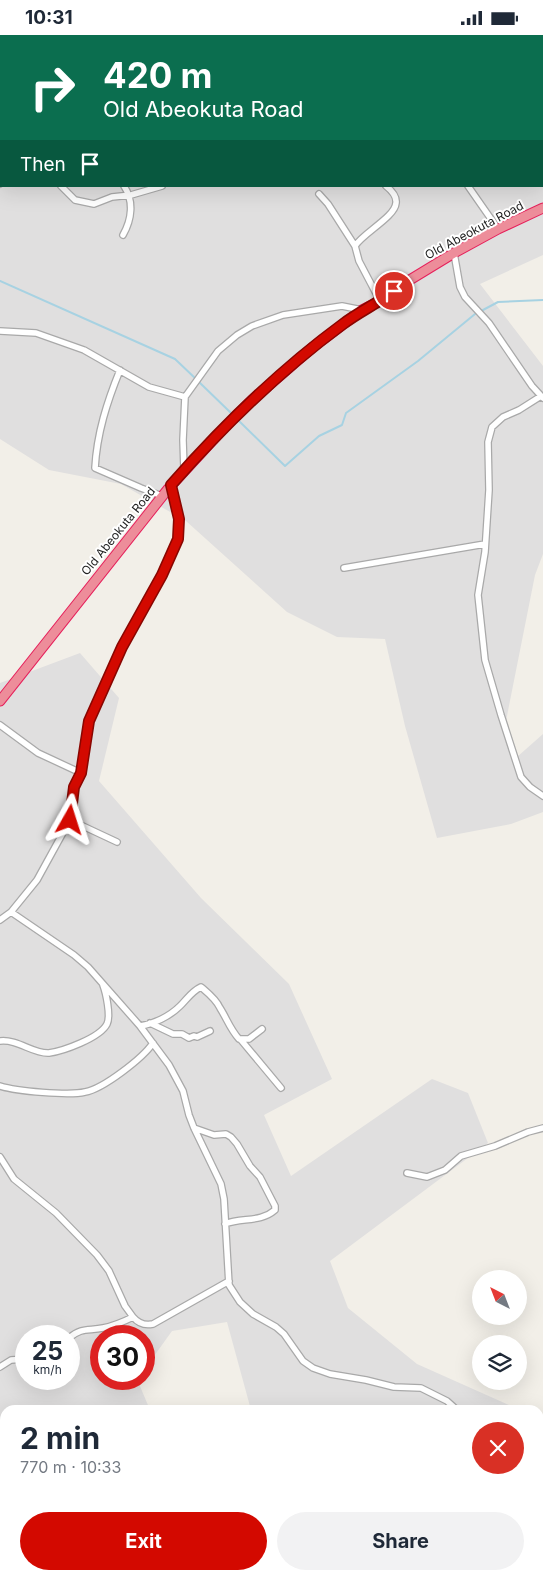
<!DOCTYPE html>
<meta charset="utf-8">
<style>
body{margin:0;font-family:Inter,sans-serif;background:#f2f2f3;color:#1f2937;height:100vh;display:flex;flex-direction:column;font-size:19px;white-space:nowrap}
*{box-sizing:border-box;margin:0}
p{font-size:16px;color:#747a83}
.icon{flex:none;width:28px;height:28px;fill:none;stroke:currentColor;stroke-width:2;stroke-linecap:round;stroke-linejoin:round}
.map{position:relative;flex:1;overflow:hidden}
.sheet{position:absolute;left:0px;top:1370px;width:544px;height:175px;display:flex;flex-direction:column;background:#fff;border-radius:15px 15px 0 0;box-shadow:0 5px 20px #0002}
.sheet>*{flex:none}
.top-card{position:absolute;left:0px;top:0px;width:544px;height:152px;box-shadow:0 5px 20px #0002;background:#0b6e4f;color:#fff;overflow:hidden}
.needle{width:32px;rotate:318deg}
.tools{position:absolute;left:472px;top:1235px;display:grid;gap:10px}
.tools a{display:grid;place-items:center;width:55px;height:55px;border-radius:50%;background:#fff;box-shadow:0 5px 20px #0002;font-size:25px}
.speed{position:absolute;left:15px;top:1290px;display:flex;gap:10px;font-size:25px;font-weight:700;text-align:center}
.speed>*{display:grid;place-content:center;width:65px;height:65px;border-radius:50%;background:#fff;box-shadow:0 5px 20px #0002;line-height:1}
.speed small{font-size:12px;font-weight:400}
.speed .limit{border:8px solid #d22;background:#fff;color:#111}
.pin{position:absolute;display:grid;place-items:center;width:42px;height:42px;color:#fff;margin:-21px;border:2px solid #fff;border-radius:50%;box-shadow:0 1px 5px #0007}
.me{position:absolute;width:55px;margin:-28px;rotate:6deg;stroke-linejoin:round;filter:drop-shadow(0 0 4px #0008)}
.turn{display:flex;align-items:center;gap:18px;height:105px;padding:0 20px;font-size:22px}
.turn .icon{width:65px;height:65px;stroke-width:2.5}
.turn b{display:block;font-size:35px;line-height:42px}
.then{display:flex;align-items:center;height:48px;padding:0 20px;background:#0003;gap:10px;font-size:19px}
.round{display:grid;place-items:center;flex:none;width:52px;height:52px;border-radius:26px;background:#f2f2f3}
.head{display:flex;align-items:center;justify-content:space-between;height:85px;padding:0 20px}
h1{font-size:30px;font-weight:700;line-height:38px}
.action{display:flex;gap:10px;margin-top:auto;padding:10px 20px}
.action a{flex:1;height:58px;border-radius:30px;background:#d30900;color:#fff;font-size:20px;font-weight:700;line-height:58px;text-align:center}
.action a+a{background:#f2f2f3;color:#1f2937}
.status{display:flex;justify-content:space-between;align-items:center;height:35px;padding:0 25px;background:#fff;direction:ltr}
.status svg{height:14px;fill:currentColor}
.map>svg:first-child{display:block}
.residential{fill:#e0dfdf;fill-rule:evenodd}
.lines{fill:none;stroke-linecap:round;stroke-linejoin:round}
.stream{stroke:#a7d2e2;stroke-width:2}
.minor-casing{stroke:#a9a9a9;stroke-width:8}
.highway-casing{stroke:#e6205b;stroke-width:11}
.minor{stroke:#fff;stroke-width:5.5}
.highway{stroke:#ed8d9a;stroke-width:9}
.route-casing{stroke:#890600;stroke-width:12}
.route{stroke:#d30900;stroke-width:9}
.labels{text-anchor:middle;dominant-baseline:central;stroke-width:4;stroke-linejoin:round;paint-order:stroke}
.street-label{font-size:12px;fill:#222;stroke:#fff}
</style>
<div class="status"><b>10:31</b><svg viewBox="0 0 49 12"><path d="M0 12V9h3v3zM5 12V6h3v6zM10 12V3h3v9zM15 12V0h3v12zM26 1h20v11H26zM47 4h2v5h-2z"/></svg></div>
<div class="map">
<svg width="543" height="1545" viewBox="0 0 543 1545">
<rect width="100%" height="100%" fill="#f2efe8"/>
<path class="residential" d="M0 0H543V220L480 249 543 331V519L535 540 504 696 517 722 543 699V777L511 789 437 803 405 691 385 604 337 602 287 577 186 486 121 449 49 435 0 404ZM1 1H542V151H1Z
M80 618 119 663 99 746 201 863 289 949 332 1044 264 1080 291 1141 432 1044 468 1058 488 1108 330 1226 348 1273 417 1329 520 1375H251L227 1287 172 1296 144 1335V1301H101V1344H137L150 1375H5V1540H193V1545H0V648ZM26 1301H69V1344H26Z"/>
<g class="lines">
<path class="stream" d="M0 246 175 324 196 344
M483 275 498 267 543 265
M199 347 231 378
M239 386 285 431 319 401 342 390 346 378 418 326 475 279"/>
<g class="minor-casing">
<path id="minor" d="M74 0 75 1
M142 0V1
M280 0 281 1
M361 0 362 1
M522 0 523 1
M44 1 45 0
M319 1 322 0
M542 22H543
M0 55 1 53
M542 62H543
M542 90 543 91
M0 149 1 148
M61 151 75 165 94 169 112 162 131 160 162 151
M468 151 498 194
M319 159 328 169 355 211
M123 200C132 184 134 166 124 151
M454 218 460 252 465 262 489 288 532 351 543 363
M380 266 359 226 355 211C363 198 395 182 396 168 397 161 391 155 386 151
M0 296 36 298 84 315 149 352 185 362
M120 335C107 367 97 398 95 433L141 453 162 461
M541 361 519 375 503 382 492 392 488 407 489 455 485 517 478 560 485 625 501 680 521 742 530 752 543 761
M184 435 183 405 185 362 218 316 237 300 252 291 283 280 342 271 362 275
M344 533 485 509
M0 690 38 718 81 738
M70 785 117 807
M11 877 74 920 88 932 140 991 169 1030 183 1056 189 1080 194 1093 221 1149 224 1164 229 1250 240 1267 253 1279 276 1292 284 1299 303 1326 313 1333 330 1339 366 1345 394 1352 421 1353 447 1366 457 1375
M0 885 11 877 37 845 70 785 74 752 81 738 89 686 122 612 162 540 178 504 179 484 171 450
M150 988 173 999H182L189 1003 194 1001 197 1002 210 996
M140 991C154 989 170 981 180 971 187 964 192 956 201 952 208 958 216 964 220 973 227 984 230 994 239 1004H249L262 994
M241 1005 281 1053
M0 1006C18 1004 33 1019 49 1018 63 1016 100 1003 107 989 111 981 106 958 103 950
M0 1051C16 1056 69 1061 85 1057 103 1054 143 1023 153 1008
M194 1093 214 1100 226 1099 231 1102 237 1109 250 1131 260 1142 275 1171V1175C260 1188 242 1182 225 1189
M0 1122 14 1144 56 1178 97 1220 109 1236 125 1271 133 1282
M407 1138 427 1142 445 1135 461 1121 495 1111 528 1097 543 1093
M69 1303C82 1292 88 1296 103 1293 113 1291 123 1287 133 1282 138 1288 144 1291 153 1289L229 1246
M0 1332 11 1325 26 1324
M539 1436 543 1439
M539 1530 543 1528
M518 1545 524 1540"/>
</g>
<g class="highway-casing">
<path id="highway" d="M0 666 168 454 225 392 252 365 313 312 362 275 380 266 408 246 454 218 498 194 543 173"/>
</g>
<use href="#minor" class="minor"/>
<use href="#highway" class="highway"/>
</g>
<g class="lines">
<g class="route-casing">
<path id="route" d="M70 785 74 752 81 738 89 686 122 612 162 540 178 504 179 484 171 450C223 391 279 336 343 289 359 277 378 268 394 256"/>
</g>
<use href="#route" class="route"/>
</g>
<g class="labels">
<g class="street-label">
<text transform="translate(474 195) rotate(-28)">Old Abeokuta Road</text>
<text transform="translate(118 496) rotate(-51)">Old Abeokuta Road</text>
</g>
</g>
</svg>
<div class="tools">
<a><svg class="needle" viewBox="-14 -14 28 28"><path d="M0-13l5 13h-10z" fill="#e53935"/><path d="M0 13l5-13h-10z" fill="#747a83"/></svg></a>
<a><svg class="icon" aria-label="layers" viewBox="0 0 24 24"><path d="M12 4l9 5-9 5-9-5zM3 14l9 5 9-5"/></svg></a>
</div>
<div class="speed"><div>25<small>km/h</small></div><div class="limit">30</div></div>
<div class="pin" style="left:394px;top:256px;background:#d93025"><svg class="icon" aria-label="arrive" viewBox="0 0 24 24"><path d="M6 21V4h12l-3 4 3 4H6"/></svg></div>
<svg class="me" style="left:70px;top:785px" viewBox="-20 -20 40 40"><path d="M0-17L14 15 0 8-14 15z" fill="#d30900" stroke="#fff" stroke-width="4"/></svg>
<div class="top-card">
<div class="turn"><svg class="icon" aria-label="right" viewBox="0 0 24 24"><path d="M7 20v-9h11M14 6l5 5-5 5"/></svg><div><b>420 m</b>Old Abeokuta Road</div></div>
<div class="then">Then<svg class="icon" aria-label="arrive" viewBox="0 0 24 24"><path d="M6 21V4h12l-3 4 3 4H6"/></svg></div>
</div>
<section class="sheet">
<div class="head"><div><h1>2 min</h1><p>770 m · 10:33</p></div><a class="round" style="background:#d93025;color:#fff"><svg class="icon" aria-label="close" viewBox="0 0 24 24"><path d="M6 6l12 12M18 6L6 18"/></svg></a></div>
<div class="action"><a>Exit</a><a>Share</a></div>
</section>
</div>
